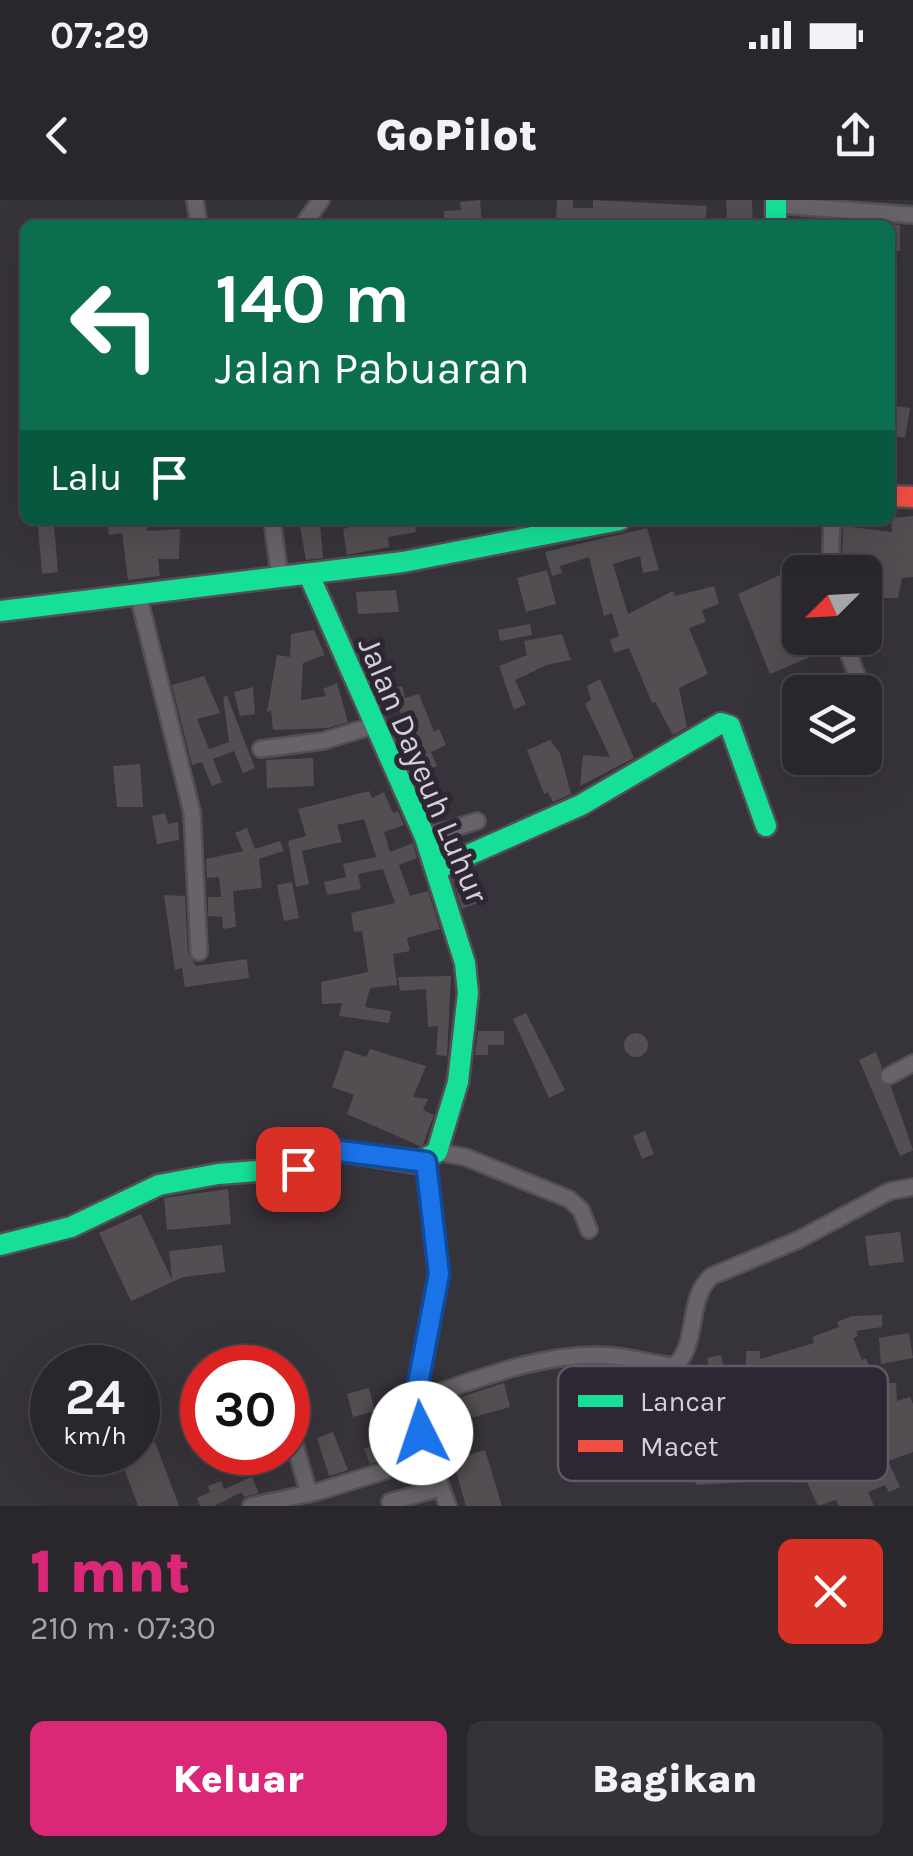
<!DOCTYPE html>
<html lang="id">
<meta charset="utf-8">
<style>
body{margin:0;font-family:Karla,sans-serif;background:#353238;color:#f1f3f6;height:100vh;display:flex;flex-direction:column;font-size:38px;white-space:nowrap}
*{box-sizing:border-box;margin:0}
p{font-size:32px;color:#a5a5a9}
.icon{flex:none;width:55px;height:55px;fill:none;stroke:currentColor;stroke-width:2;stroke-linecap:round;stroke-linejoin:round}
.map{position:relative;height:1306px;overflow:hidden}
.drawer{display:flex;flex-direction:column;background:#29262c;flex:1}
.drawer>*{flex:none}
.top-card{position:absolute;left:20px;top:20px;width:875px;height:305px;border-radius:15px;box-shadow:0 10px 40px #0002,0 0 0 2px #454348;background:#0b6e4f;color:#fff;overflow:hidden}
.needle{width:65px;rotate:246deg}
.fabs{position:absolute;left:782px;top:355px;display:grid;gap:20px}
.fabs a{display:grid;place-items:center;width:100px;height:100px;border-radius:15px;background:#29262c;box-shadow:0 10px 40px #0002,0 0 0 2px #454348;font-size:50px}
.speed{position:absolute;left:30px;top:1145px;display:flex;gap:20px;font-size:50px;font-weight:700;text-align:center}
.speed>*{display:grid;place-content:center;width:130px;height:130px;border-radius:50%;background:#29262c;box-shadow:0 10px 40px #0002,0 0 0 2px #454348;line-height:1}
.speed small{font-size:25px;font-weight:400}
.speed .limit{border:15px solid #d22;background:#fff;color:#111}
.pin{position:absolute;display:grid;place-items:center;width:85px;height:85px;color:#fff;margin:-42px;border-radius:20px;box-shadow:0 5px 15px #0006}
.me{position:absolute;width:110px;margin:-55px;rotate:356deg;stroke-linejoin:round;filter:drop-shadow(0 0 8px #0008)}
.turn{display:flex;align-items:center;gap:35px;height:210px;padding:0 30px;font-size:45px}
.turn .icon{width:130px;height:130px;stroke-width:2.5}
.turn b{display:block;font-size:70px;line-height:85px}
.then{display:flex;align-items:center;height:95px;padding:0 30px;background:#0003;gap:20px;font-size:38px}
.round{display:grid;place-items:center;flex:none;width:105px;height:105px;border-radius:15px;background:#353238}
.headline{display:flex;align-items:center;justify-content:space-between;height:170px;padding:0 30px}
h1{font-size:60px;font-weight:800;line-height:75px;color:#db2777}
.action{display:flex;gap:20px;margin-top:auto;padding:20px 30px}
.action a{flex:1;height:115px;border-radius:15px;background:#db2777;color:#fff;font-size:40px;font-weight:800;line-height:115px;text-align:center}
.action a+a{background:#353238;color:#f1f3f6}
.status{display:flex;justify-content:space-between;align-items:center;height:70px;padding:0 50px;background:#29262c;direction:ltr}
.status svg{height:28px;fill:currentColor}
header{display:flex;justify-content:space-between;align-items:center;height:130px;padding:0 30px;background:#29262c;font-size:45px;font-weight:800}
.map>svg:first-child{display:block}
.building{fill:#524e52;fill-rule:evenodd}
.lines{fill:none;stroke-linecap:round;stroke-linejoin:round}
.street-casing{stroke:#524f55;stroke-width:20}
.fast-casing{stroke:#524f55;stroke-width:25}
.jam-casing{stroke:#524f55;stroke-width:25}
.street{stroke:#676368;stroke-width:15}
.fast{stroke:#16e098;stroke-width:20}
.jam{stroke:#f24e42;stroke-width:20}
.route-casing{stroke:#114b97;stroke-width:25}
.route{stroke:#1a73e8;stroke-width:18}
.labels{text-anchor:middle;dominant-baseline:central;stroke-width:10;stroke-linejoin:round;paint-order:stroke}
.street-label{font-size:32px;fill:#d5d0d8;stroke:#2e2632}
.key{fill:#2e2632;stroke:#605964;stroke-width:2.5}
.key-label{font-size:28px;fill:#d5d0d8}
</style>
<div class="status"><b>07:29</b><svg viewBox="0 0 49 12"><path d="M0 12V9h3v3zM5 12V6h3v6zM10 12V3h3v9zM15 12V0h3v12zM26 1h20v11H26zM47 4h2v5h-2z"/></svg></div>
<header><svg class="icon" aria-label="back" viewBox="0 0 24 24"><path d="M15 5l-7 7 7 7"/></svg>GoPilot<svg class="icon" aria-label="share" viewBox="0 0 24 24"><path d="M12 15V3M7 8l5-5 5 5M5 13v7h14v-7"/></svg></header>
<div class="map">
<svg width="913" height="1306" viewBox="0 0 913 1306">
<rect width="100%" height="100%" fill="#37333a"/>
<path class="building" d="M480 0 482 25 444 21V11L461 10 460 2Z
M557 0H573V8H593V0L707 6 705 25H591L556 20Z
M726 0H752L753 25H727Z
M808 19 900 25V51H890V25H808Z
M890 205 910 208 905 238 890 235Z
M913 316V377L902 378 898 398H865V372H857V364H842L843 326 892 332 891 318Z
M107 320H146L147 331 180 329 179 359H158L160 376 128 380 122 333 109 335Z
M380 320H414L416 332 388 337 389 347 347 355 343 329Z
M320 323 323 358 306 360 300 326Z
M54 326 58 372 42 374 38 327Z
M647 328 659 370 643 373 640 356 613 364 628 414 673 391 675 396 714 386 719 404 702 410 706 422 689 428 708 474 679 488 687 527 673 535 655 502 652 503 629 448 614 453 610 440 619 436 612 413 604 416 589 357 560 366 562 373 552 376 545 352Z
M800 366V438H832L834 447 770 474 738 394Z
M547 370 556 404 526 412 517 378Z
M396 390 399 412 358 414 356 392Z
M530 424 532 435 500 441 498 430Z
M314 430 325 455 303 463 301 500 326 496 323 489 337 483 348 522 328 528 273 530 271 511 267 512 277 455 290 457 291 434Z
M562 434 571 460 547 465 515 480 526 504 514 510 499 466 527 455 524 441Z
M204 476 220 513 197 519 209 549 229 542 223 497 227 496 255 568 243 573 234 551 213 559 222 582 212 586 202 562 192 565 172 485Z
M600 479 634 558 580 586 583 555 610 557 585 504 591 500 587 486Z
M402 486 405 498 419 494 434 532 439 529 446 545 431 552 437 566 423 572 414 553 405 557 400 546 411 541 399 509 385 513 377 494Z
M253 487 255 514 240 516 234 492Z
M550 540 560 553 571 594 553 602 548 592 544 594 527 550Z
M313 558 314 586 267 588 266 560Z
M140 564 143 607H117L113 566Z
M369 591 372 598 384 592 393 613 398 611 404 625 384 632 390 652 413 643 417 658 399 665 410 696 428 691 440 729 407 738 410 751 393 754 397 785 370 788 365 807 391 811 389 823 339 816 342 803 322 804 321 782 368 772 362 731 354 732 351 713 395 703 383 669 358 674 361 689 327 695 324 682 346 677 343 664 376 657 364 619 337 625 342 642 302 651 309 684 296 687 288 641 306 636 298 609Z
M165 613 168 624 178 622 179 640 157 644 152 616Z
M247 628 255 649 280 641 284 651 259 659 262 688 233 691 236 727 223 729 222 717 208 716V697H221L219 677 207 678 206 659 243 651 235 633Z
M466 671 480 702 462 709 452 677Z
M292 682 299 718 284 721 277 685Z
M164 695 185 696 188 753 196 766 247 759 249 778 185 787 182 768 175 770Z
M451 776 447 856 436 855 438 826 428 827 426 789 400 791 398 777Z
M526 813 565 890 549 898 513 819Z
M478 831H504V845H488V855H475Z
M624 845a12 12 0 1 1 24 0a12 12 0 1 1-24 0Z
M370 849 426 866 413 897 428 899 423 910 434 915 422 947 347 914 354 895 332 887 345 850 366 857Z
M876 852 882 867 879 880 891 887 913 950 900 956 859 860Z
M645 931 654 954 642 959 633 936Z
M228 989 231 1024 167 1030 164 998Z
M141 1014 172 1080 169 1051 222 1045 225 1072 183 1077 131 1101 99 1033Z
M900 1032 904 1062 869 1066 865 1036Z
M882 1115V1127L856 1131 858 1136 853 1138 862 1160 866 1158 883 1201 882 1183H896L897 1201 910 1197 913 1204V1252L888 1261 900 1287 889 1292 885 1285 868 1292 874 1306H839L836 1300 818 1306 807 1282 798 1283 792 1228 781 1270 744 1271 746 1282 696 1285 689 1191 698 1190 693 1171 709 1167 707 1158 721 1155 725 1174 746 1169V1151H760V1159L814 1143 812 1137 839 1127 837 1122 852 1116ZM827 1166 836 1195 807 1197 802 1171ZM718 1218 723 1241 700 1246 697 1224ZM757 1238 755 1255 734 1263 731 1240Z
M909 1133 913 1158 881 1164 879 1138Z
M504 1183 510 1207 442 1226 436 1205Z
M369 1188 375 1211 353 1217 347 1194Z
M407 1214 415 1250 370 1264 364 1249 392 1238 386 1223Z
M333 1232 348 1270 329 1276 317 1238Z
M155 1242 179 1306H138L119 1255 140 1252 139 1248Z
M485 1250 502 1306H466L456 1271 462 1269 459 1258Z
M252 1277 259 1293 244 1297 242 1292 214 1306H200L197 1298 210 1292 208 1286 221 1281 224 1289Z"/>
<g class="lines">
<g class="street-casing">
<path id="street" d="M195 0 199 25
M777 5 913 15
M303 25 321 0
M272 320 280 378
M830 372 832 320
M138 394 192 612 199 752
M843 438 863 492
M865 496 874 516
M261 549 323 541 372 526
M425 637 477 621
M889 876 913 863
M437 952 465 957 569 999 581 1010 589 1030
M426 962 439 1074 417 1200 421 1233 448 1306
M417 1200C478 1179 547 1150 613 1156 633 1158 654 1164 674 1166
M288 1221 309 1294
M686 1260 674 1166C700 1145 685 1099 712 1076L798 1040 890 991 913 987
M390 1302 440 1288
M251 1306 320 1291 429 1257"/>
</g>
<g class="fast-casing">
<path id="fast" d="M776 0V25
M0 411 403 362 620 320
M437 669 581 605 721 523 730 526 766 626
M0 1045 71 1027 159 985 218 974 310 967 340 951 417 963 437 952 458 882 468 793 465 763 425 637 309 375"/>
</g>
<g class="jam-casing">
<path id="jam" d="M890 296 913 297"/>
</g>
<use href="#street" class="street"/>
<use href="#fast" class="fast"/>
<use href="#jam" class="jam"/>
</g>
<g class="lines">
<g class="route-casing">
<path id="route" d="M298 969 340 951 426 962 439 1074 418 1184 421 1233"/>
</g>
<use href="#route" class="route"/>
</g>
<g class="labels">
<g class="street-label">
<text transform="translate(423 570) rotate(67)">Jalan Dayeuh Luhur</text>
</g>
</g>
<rect x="558" y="1166" width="330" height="115" rx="15" class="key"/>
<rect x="578" y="1195" width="45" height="12" fill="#16e098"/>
<rect x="578" y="1240" width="45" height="12" fill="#f24e42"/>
<g class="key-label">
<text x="640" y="1211">Lancar</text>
<text x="640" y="1256">Macet</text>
</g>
</svg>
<div class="fabs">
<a><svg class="needle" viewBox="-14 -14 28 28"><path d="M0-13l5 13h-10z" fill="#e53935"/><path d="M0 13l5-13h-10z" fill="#a5a5a9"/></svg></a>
<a><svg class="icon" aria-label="layers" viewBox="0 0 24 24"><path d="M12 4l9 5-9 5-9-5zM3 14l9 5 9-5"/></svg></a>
</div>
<div class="speed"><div>24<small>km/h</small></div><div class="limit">30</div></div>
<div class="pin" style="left:298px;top:969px;background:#d93025"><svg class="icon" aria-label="arrive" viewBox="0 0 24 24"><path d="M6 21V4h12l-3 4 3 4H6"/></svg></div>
<svg class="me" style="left:421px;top:1233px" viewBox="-20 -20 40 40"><circle r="19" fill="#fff"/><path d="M0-13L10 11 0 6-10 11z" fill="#1a73e8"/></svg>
<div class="top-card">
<div class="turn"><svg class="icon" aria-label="left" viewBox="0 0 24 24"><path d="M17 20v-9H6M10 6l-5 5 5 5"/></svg><div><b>140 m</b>Jalan Pabuaran</div></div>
<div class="then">Lalu<svg class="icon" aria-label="arrive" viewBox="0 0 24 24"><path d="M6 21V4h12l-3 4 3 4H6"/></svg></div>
</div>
</div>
<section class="drawer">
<div class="headline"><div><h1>1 mnt</h1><p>210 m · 07:30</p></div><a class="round" style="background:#d93025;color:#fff"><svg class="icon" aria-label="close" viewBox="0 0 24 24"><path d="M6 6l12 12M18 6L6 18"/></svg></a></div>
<div class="action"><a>Keluar</a><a>Bagikan</a></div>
</section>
